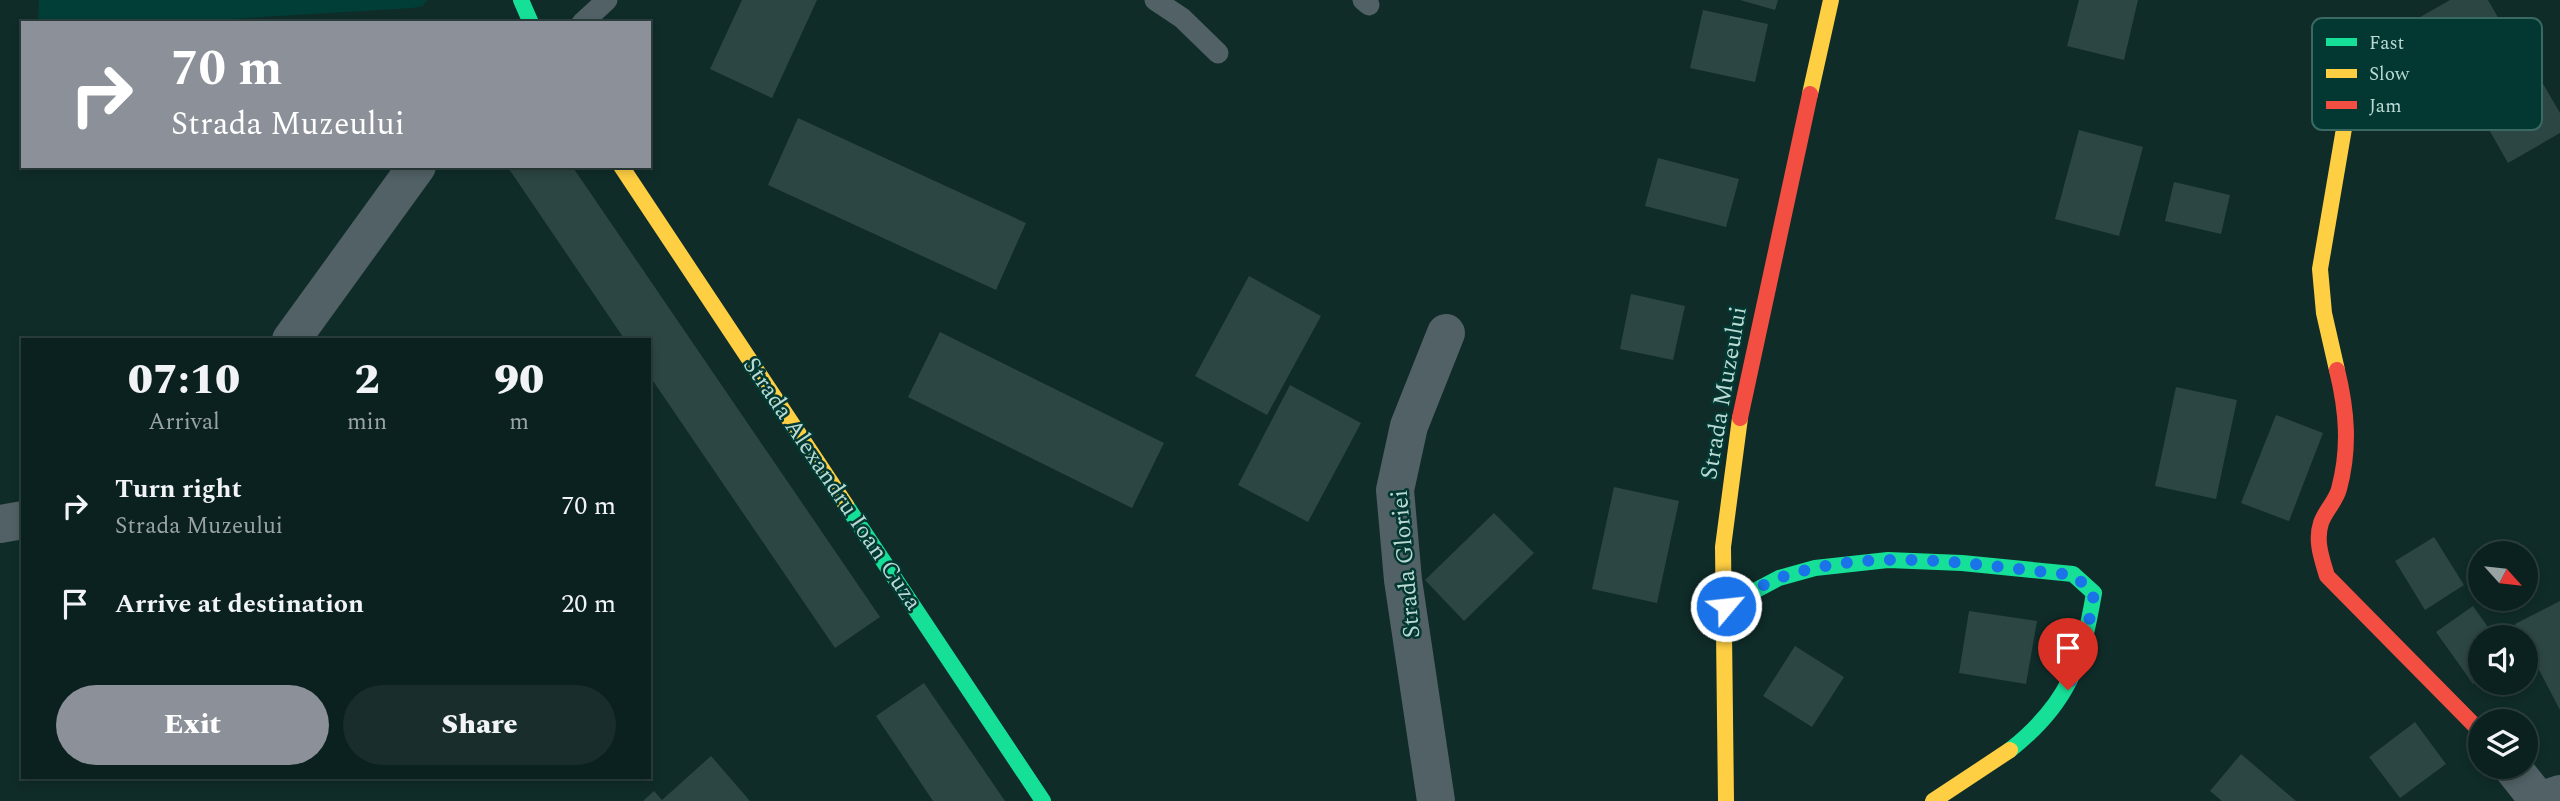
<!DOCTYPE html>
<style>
body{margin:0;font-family:Spectral,serif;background:#192e2c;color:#f1f3f6;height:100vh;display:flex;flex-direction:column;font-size:26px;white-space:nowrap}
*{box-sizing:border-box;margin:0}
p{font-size:23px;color:#9aa3a4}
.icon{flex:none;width:38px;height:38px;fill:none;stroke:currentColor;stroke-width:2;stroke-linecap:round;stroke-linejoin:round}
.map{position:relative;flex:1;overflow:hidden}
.drawer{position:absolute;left:21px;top:338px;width:630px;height:441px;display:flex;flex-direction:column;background:#0b211f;border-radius:0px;box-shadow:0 4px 10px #0003,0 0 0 2px #2b3e3d}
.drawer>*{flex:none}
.hud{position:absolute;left:21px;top:21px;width:630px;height:147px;border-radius:0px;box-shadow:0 4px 10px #0003,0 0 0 2px #2b3e3d;background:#8c9099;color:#fff;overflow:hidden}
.needle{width:46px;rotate:117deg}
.buttons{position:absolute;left:2468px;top:541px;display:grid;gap:14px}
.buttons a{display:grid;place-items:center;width:70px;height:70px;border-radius:50%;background:#0b211f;box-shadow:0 4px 10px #0003,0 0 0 2px #2b3e3d;font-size:35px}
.pin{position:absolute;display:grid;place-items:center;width:60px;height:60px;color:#fff;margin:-72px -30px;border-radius:50% 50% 50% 0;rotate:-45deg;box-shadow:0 0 7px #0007}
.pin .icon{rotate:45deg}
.me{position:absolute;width:77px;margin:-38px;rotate:62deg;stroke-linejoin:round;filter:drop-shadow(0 0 5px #0008)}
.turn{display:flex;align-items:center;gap:24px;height:147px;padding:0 35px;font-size:32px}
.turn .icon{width:91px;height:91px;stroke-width:2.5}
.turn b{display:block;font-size:49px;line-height:60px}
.eta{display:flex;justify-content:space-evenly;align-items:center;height:119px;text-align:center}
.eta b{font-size:42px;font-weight:800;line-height:49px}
.button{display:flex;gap:14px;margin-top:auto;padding:14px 35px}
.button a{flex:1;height:80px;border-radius:42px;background:#8c9099;color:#fff;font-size:28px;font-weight:800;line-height:80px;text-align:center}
.button a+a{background:#192e2c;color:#f1f3f6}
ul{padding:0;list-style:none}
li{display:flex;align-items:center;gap:21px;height:98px;padding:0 35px}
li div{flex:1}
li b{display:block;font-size:26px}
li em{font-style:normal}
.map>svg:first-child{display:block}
.built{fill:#023e38}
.building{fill:#2c4643}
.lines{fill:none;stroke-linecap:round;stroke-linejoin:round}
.lane{stroke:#516165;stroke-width:21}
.street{stroke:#516165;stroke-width:38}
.fast{stroke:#16e098;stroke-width:16}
.slow{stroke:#ffcf43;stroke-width:16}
.jam{stroke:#f24e42;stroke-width:16}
.route{stroke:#1a73e8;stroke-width:12;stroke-dasharray:0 21.6}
.labels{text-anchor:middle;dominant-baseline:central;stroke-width:5;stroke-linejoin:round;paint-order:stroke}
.street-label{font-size:24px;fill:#bad9d3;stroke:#033832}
.key{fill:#033832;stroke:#3a6862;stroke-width:2}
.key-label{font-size:19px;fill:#bad9d3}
</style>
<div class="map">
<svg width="2560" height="801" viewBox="0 0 2560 801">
<rect width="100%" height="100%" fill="#0f2c29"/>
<path class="built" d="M39 0H427L423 6 412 8 165 23H38Z"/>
<path class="building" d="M742 0H817L772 98 710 69Z
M1740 0H1778L1775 10Z
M2079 0H2138L2124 60 2067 46Z
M2450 0H2488L2511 40 2446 76 2415 20Z
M1703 10 1768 24 1755 82 1690 68Z
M2535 70 2560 113V133L2508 163 2475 105Z
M798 118 1026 223 996 290 768 185Z
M2079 130 2143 147 2119 236 2055 219Z
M1658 158 1739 179 1726 227 1645 206Z
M507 166H572L880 617 835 648 649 375V340H625Z
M2174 182 2230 195 2221 234 2165 221Z
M1249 276 1321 316 1267 415 1195 376Z
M1631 294 1685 306 1673 360 1620 349Z
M940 332 1164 443 1132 508 908 397Z
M1290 385 1361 423 1308 522 1238 485Z
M2176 387 2237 400 2216 499 2155 486Z
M2276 415 2323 433 2289 521 2241 503Z
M1614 487 1679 501 1657 603 1592 589Z
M1494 513 1534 553 1464 621 1425 580Z
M2434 537 2464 585 2425 610 2395 561Z
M2560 601V710L2525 643V637H2522L2515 624Z
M2473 606 2495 637H2480V679L2473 684 2436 632Z
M1969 611 2037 621 2026 684 1959 673Z
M1795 646 1844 677 1812 727 1763 696Z
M924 683 1005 801H933L876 716Z
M2415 722 2446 764 2400 798 2369 757Z
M2241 754 2296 801H2222L2210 791Z
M711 756 750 801H643L654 791 662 800Z"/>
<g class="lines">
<path class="lane" d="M1155 0 1182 18 1218 53
M1363 0 1369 5
M582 23 607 0"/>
<path class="street" d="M291 340 417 166
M0 524 23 520
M2511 766 2539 801 2560 794
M1436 801 1403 580 1395 490 1409 426 1446 333"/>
<path class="fast" d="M521 0 531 23
M846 505 1043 801
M1726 606 1779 578 1815 568 1888 560 1962 563 2073 574 2094 593C2082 664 2068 704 2010 750"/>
<path class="slow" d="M1810 94 1831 0
M621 166 846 505
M2337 370 2324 313 2320 269 2354 70
M1726 801 1723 547 1740 418
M1933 801 2010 750"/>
<path class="jam" d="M2337 370C2347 411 2350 448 2339 489 2336 501 2325 511 2321 523 2315 541 2322 559 2327 576L2480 731
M1740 418 1810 94"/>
</g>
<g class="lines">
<path class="route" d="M1726 606C1743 597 1761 585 1779 578 1876 545 1973 565 2073 575L2094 593 2087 633 2068 690"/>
</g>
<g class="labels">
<g class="street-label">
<text transform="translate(1724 393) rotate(-80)">Strada Muzeului</text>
<text transform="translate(832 484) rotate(56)">Strada Alexandru Ioan Cuza</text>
<text transform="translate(1406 564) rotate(-95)">Strada Gloriei</text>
</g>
</g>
<rect x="2312" y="18" width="230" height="112" rx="10" class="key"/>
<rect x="2326" y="38" width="31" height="8" fill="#16e098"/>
<rect x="2326" y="69" width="31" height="9" fill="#ffcf43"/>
<rect x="2326" y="101" width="31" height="8" fill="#f24e42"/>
<g class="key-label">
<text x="2369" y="49">Fast</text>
<text x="2369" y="80">Slow</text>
<text x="2369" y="112">Jam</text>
</g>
</svg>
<div class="buttons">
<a><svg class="needle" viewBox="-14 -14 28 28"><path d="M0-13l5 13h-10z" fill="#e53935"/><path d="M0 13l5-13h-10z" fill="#9aa3a4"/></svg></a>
<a><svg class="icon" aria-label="sound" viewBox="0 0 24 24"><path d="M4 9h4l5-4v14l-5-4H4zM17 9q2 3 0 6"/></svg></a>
<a><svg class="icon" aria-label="layers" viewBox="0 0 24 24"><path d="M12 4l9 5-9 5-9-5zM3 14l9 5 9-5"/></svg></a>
</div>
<div class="pin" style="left:2068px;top:690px;background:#d93025"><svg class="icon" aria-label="arrive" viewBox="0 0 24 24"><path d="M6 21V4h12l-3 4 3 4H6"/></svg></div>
<svg class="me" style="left:1726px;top:606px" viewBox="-20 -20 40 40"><circle r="17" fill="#1a73e8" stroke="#fff" stroke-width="3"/><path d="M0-11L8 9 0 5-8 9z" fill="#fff"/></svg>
<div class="hud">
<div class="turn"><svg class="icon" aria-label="right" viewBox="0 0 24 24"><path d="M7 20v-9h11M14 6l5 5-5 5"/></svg><div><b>70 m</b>Strada Muzeului</div></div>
</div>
<section class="drawer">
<div class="eta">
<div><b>07:10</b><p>Arrival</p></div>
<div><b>2</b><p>min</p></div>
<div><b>90</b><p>m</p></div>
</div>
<ul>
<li><svg class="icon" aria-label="right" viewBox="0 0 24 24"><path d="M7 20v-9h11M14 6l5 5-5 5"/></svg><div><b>Turn right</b><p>Strada Muzeului</p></div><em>70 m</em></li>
<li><svg class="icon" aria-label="arrive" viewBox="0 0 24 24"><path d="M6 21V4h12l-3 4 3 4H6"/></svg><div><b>Arrive at destination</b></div><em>20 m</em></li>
</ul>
<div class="button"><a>Exit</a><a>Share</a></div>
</section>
</div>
